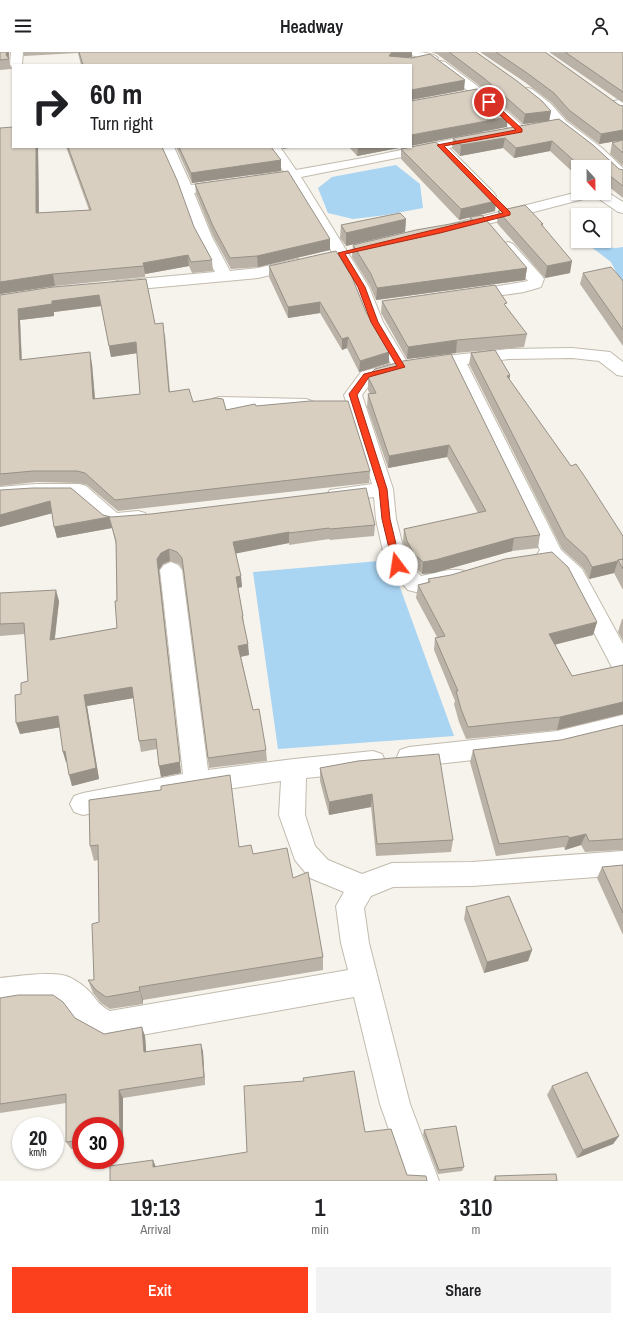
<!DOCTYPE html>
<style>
body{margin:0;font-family:"Archivo Narrow",sans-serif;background:#f2f2f2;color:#202124;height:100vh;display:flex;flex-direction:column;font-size:15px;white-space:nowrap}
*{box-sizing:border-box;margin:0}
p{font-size:13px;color:#757577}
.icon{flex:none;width:22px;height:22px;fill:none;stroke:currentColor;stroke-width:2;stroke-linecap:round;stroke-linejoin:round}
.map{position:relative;height:1129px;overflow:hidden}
.panel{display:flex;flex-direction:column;background:#fff;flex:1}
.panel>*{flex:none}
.banner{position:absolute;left:12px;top:12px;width:400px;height:84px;border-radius:0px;box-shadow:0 1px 3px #0004;background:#fff;color:#202124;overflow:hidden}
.needle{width:26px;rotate:158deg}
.tools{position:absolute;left:571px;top:108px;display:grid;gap:8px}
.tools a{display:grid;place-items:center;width:40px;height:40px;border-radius:0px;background:#fff;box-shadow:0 1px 3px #0004;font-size:20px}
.speed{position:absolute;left:12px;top:1065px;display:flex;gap:8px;font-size:20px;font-weight:700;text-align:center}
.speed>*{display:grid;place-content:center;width:52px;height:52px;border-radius:50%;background:#fff;box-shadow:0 1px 3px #0004;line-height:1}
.speed small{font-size:10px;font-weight:400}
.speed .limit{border:6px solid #d22;background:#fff;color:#111}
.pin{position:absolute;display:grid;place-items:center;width:34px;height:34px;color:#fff;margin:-17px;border:2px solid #fff;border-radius:50%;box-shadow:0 1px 4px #0007}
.me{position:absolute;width:44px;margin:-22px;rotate:346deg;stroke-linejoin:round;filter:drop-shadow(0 0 3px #0008)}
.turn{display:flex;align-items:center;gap:14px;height:84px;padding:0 12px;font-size:18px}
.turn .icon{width:52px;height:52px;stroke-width:2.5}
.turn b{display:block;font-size:28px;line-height:34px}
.eta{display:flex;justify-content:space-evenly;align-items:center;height:68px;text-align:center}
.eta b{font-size:24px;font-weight:600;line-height:28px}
.cta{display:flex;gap:8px;margin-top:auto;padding:8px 12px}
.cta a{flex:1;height:46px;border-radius:0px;background:#fc3f1d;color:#fff;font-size:16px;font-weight:600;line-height:46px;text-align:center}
.cta a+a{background:#f2f2f2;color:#202124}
header{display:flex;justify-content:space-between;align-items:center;height:52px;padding:0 12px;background:#fff;font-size:18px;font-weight:600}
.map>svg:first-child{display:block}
.water{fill:#a9d4f2}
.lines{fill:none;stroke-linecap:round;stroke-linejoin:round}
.street-casing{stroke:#c2bbae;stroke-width:2}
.street{fill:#fff;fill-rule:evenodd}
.wall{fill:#bab2a6;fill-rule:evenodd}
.shaded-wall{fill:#979187}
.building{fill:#d8cfc1;stroke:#979187;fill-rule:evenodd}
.route{fill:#fc3f1d;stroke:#a42913}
</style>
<header><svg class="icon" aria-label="menu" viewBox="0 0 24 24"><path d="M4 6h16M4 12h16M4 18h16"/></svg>Headway<svg class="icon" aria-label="person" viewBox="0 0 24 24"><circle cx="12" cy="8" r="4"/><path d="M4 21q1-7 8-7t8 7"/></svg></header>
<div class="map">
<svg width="623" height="1129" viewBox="0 0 623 1129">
<rect width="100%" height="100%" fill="#f6f3ec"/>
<path class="water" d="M396 113 420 132 423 156 386 163 353 167 328 161 318 136 332 125Z
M590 194 616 196 623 195V234L611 210Z
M390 508 454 684 278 697 253 520Z"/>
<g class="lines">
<g class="street-casing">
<path id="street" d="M11 0H23L22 13H13V16H12L10 13Z
M409 0C418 0 432 0 438 6L436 9 411 14 390 13 392 10 418 5 411 3Z
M441 9 445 10 483 38 525 76 527 79 525 82H515L475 44 437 16 435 13 437 10Z
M528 36 532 37 551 52 566 69 602 96 623 116V128L618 127 592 102 556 75 541 58 524 43 522 40 524 37Z
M623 47V55L615 57 610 56 609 53 610 50Z
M481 81 486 82 488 85 486 88 449 96 494 141 496 144 494 147 489 148 484 147 437 98 301 125 369 235 383 270 410 315 407 319 373 328 362 343 393 437 396 467 407 510 421 524C435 522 450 515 464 519L467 524 464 529 434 538 416 540 408 538 390 518 386 513 376 467 374 445 337 450 330 448 327 443 330 438 372 432 344 343 361 320 391 312 367 270 353 235 289 128 279 129 274 128 272 125 274 122 284 120 266 95H280L296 118 363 106Z
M160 95H174L191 133 226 129 231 130 233 133 231 136 226 137 194 141 212 185 230 219 258 216 297 207 303 209 305 212 303 215 258 226 117 239 111 237 109 234 111 231 117 229 215 220 196 185 179 138Z
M604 138 623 150V161L618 160 595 144 457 180 452 178 449 175 452 172 578 140V141H604Z
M508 190 513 192 542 224 544 227 541 235 524 240 470 248 464 246 462 243 464 240 528 229 500 195 503 192Z
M572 296 610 300 623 310V324L617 323 599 309 572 306 509 307 467 312 561 498 582 517 623 592V624L615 621 566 527 549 511 539 509 536 504 540 498 450 313 424 316 418 315 415 311 418 307 509 297Z
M219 345 306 347 312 349 315 353 312 357 306 359 219 357 213 355 210 351 213 347Z
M36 432H79L86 434 117 461 138 459 145 461 148 466 145 471C108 482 99 470 74 446H36L0 449V435Z
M171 510 178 513 182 518 208 718 294 707 373 699 382 702 385 709 382 716 373 719 306 726 305 763 315 794 328 808 362 822 392 811 472 810 623 799V823L472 834 393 835 371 844 364 856 369 891 410 1052 439 1129H407L380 1052 354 945 108 989 80 974 68 958 58 951H23L0 954V926C18 924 44 920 62 923 70 924 82 932 88 938 97 947 97 952 110 959L348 918 341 891 336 854 344 840 310 826 295 808 279 763 281 729 187 743 83 763 74 760 70 752 74 744 83 741 183 722 160 518 164 513Z
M623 663V683L557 699 409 715 400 712 397 705 400 698 409 695 557 679Z"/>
</g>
<use href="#street" class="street"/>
</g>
<path class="wall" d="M0 0 9 7 11 17 0 18Z
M23 0H412V5H408L464 38 411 48V13H81L78 1 24 4Z
M431 0H476L551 59 549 69 523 72 484 37 437 2Z
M480 0H545L619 53 623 54V88L599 92 567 68 552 51 526 31Z
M549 0H623V51Z
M559 67 619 117 623 118V146L604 131V115H578V125L550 99 514 106 503 96 460 104 452 96 453 86Z
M0 76 13 95H38L39 161 89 158 66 95H162L194 175 212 208 213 219 192 221 189 214 145 222V225L55 234 0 242Z
M623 88V114L610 102 612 91Z
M176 95H271L281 108V119L192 131Z
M349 95H404L357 104Z
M401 97 462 115V117L496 149 495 159 459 168 401 107Z
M195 132 330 187V198L258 215 231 217 213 184 196 142Z
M498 159 543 172V174L570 221 545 226 497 171Z
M470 165 527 216 525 228 376 248 370 234 352 205 353 193 470 169Z
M406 167 405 180 346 194 340 186 341 173Z
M269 214 366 260 389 311 359 320 347 296 342 298 320 261 288 266 269 225Z
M583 221 623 229V294L580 232Z
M146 227 155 272 165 282 170 340 193 350 226 358 256 354 370 419 369 431 118 459 87 433 79 431 36 430 0 434V243ZM101 254 111 305 137 301 140 342 95 347 92 312 22 308 20 268 54 264V260Z
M382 249 506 256 527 282 524 295 456 301 407 307 381 261Z
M471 301 510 323 509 328 571 414 623 484V538L614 521 589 527 583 516 562 497 469 312Z
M375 317 540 483 538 496 512 499 434 521 422 522 413 514 406 501 403 489 404 477 478 461 447 405 388 416 367 355 368 342H370L368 338V325Z
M0 438 111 465 375 473 374 484 330 488 329 487 289 493V491L236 501 242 535 238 536 243 564 244 574 249 603 241 605 253 658 266 698 267 709 209 716 183 518 179 512 170 509 163 512 159 518 181 721 161 725 157 697 141 700 139 689 133 646 87 654 99 727 72 734 67 710H66L63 700 60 675 20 682 21 642 28 629 25 582 0 584V541L59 549 55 587 117 576 116 493 112 476 57 486 52 461 0 475Z
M428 527 597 570 593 583 555 592 572 624 623 613V662L557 678 466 687 459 670 454 652 455 649 434 598 435 586 437 585 416 546 418 533 428 530Z
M622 567H623V589L618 580Z
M623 673V798L585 800 581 793 565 798 564 795 496 804 470 710 473 698 561 688Z
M358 709 453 788 451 800 376 804 371 755 329 763 320 729V716Z
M89 748 239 795 253 802 293 826 323 905V918L143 948V952L110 957 101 951 93 941 88 928H94L99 870 98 808 94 809 90 794Z
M623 813V883L597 826 602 815Z
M466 855 532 898 528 909 484 921 464 867Z
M0 946 75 966 104 982 145 984 146 1000 201 992 203 1000 205 1033 123 1046V1089L115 1091V1074H81V1096L71 1097 66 1090V1051L0 1061Z
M552 1034 619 1084 613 1092 577 1106 547 1043Z
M424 1078 464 1115 462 1119 438 1122 423 1083Z
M495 1124 557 1129H493Z"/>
<path class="shaded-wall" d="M7 0H9V7L6 3Z
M392 0H412V5L392 9 389 4Z
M465 28 464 38 411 48V38Z
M551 59 549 69 523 72 525 62Z
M508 65 507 75 411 94V83Z
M623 78V88L599 92 601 82Z
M505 86 503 96 460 104 461 93Z
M552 89 550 99 514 106 516 96Z
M36 95H38L39 172 36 161Z
M283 95H294L283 97Z
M358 95H404L357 104Z
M281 108V119L192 131 191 121Z
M496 149 495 159 459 168 461 157Z
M406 167 405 180 346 194V181Z
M330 187V198L258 215 257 204Z
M188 203 189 214 145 222 143 211Z
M572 209 570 221 545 226 547 214Z
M527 216 525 228 376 248 377 236Z
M53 222 55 234 0 242V230Z
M99 243 101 254 54 260V264L20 268 22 319 20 308 18 257 52 249Z
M320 250V261L288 266V255Z
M348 285 347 296 342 298V287Z
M457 288 456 301 407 307 408 295Z
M136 290 138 301 111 305 109 294Z
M90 300 92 312 96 359 93 347Z
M389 300V311L359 320 360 309Z
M510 323 508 335 507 324Z
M449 393 447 405 388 416 389 404Z
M50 449 53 461 0 475V463Z
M109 465 112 476 57 486 54 475Z
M289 480V491L234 502 233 490Z
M514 486 512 499 434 521 422 522 423 510Z
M169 497 170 509 163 512 159 518 181 721 161 725 159 714 157 507 161 501Z
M618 509 614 521 589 527 592 515Z
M241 524 242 535 237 536 236 525Z
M56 538 59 549 53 599 50 588Z
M597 570 593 583 546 595 549 582Z
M248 592 249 603 239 605 238 594Z
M132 635 134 646 87 654 99 727 72 734 69 723 84 643Z
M623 650V662L557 678 560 665Z
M58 664 62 675 20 682 16 671Z
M65 699 68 710H66L63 700Z
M372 742 371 755 329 763V750Z
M586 782 581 793 565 798 569 786Z
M532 898 528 909 484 921 487 910Z
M139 935 143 948V952L140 939Z
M142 975 145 984 147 1009 144 1000Z
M201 992 203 1000 205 1033 204 1025Z
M119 1038 123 1046V1089L120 1082Z
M619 1084 613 1092 577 1106 583 1098Z
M153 1108 156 1115H153Z"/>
<path class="building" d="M0 0H7L6 3 9 7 0 8Z
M79 0H392L389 4 412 6 430 2 465 28 411 38V45V13H83Z
M449 0H476L517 29 542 49 551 59 525 62 485 27Z
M496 0H545L619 53 623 54V78L601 82 569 58 554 41 527 21Z
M565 0H623V40Z
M477 37 508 65 411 83V49Z
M559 67 593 93 619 117 623 118V134L605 120H604V115H581L552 89 516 96 505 86 461 93 453 86Z
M13 75V95H36V161L91 158 68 95H162L177 128 194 175 212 208 191 210 188 203 143 211 144 214 53 222 0 230V76Z
M623 88V101L612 91Z
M436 90 462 115H460L496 149 461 157 401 97Z
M179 95H271L281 108 191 121Z
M288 119 330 187 257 204 230 206 213 174 195 132Z
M525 153 543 172H541L572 209 547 214 498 159Z
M400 161 406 167 346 181 341 173Z
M482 163 527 216 377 236 371 222 353 193 416 178 473 168 470 165Z
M336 199 352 225 366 260 389 300 360 309 348 285 342 287 320 250 288 255 269 214Z
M611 215 619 224 623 229V278L583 221Z
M146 227 155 272 163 271 169 340 189 337 193 350 216 346 223 347 226 358 255 352 256 354 310 349H348L370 419 115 448 85 421 77 419H33L0 422V243L53 235ZM99 243 109 294 136 290 140 342 93 347 90 300 20 308 18 257 52 252V249Z
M495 233 507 251 504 252 527 282 457 288 408 295 382 249Z
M495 298 510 323 507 324 571 414 576 412 587 428 623 484V507L618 508V509L592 515 586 504 565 485 471 301Z
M451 302 540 483 514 486 435 508 423 510 414 502 407 489 404 477 486 459 449 393 389 404 368 342 376 341 368 325 375 317 403 309Z
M33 436H71L103 463 111 465 151 462 366 436 375 473 330 477 329 476 289 481V480L233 490 241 524 236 525 243 564H242L248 592 238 594 253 658 259 657 266 698 208 706 182 506 177 500 169 497 161 501 157 507 180 710 159 714 156 687 139 689 132 635 84 643 96 716 69 723 65 699 63 700 58 664 16 671 15 643 21 642V631L28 629 24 571 0 572V541L56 538 50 588 117 576 115 549H117L116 489 109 465 54 475 50 449 0 463V438Z
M552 500 568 515 597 570 549 582 572 624 623 613V650L560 665 468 675 461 657 456 639H458L435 586 445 584 418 533 430 530 428 527 451 523 505 507Z
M623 507V517L618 508Z
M623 673V787L589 789 586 782 569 786 568 784 499 792 473 698 561 688Z
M439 702 453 788 377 792 372 742 329 750 320 716 358 709Z
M230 723 239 795 251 793 253 802 287 796 293 826 308 820 323 905 139 935 140 939 106 945 96 938 88 928H94L92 872 99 870 98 793 90 794 89 748 161 738V734Z
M623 813V861L602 815Z
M509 844 532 898 487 910 466 855Z
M18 943H53L63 950 75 966 104 982 142 975 144 1000 201 992 204 1025 119 1038 120 1082 115 1083V1074H81V1088L66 1090V1042L0 1052V946Z
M354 1019 365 1080 391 1077 407 1123 426 1124 427 1129H110V1114L153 1108V1115L247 1100 244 1034 304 1029 303 1026Z
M587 1020 619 1084 583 1098 552 1034Z
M456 1074 464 1115 439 1118 424 1078Z
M556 1122 557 1129H496L495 1124Z"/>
<path class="route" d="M487 48H491L522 77V80L444 94 510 160V163L440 181 345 202 365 235 378 270 405 315 369 325 357 343 387 437 390 467 401 513 397 516 393 513 382 467 379 437 349 342 364 322 397 314 371 270 358 235 338 201 503 161 437 93 516 78 487 51Z"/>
</svg>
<div class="tools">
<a><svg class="needle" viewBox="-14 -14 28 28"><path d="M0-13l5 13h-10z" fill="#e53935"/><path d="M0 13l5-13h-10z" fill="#757577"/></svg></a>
<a><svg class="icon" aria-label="search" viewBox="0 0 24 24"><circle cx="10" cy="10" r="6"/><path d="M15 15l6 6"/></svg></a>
</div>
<div class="speed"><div>20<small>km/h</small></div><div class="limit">30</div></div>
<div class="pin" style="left:489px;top:50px;background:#d93025"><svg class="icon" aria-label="arrive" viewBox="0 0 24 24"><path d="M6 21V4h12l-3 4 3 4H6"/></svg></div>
<svg class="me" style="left:397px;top:513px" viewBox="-20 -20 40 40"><circle r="19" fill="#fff"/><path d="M0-13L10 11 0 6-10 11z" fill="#fc3f1d"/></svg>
<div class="banner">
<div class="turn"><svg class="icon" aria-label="right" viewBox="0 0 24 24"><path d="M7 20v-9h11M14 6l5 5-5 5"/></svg><div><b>60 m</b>Turn right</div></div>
</div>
</div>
<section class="panel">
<div class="eta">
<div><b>19:13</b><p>Arrival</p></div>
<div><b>1</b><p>min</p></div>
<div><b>310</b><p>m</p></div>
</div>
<div class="cta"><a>Exit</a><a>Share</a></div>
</section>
